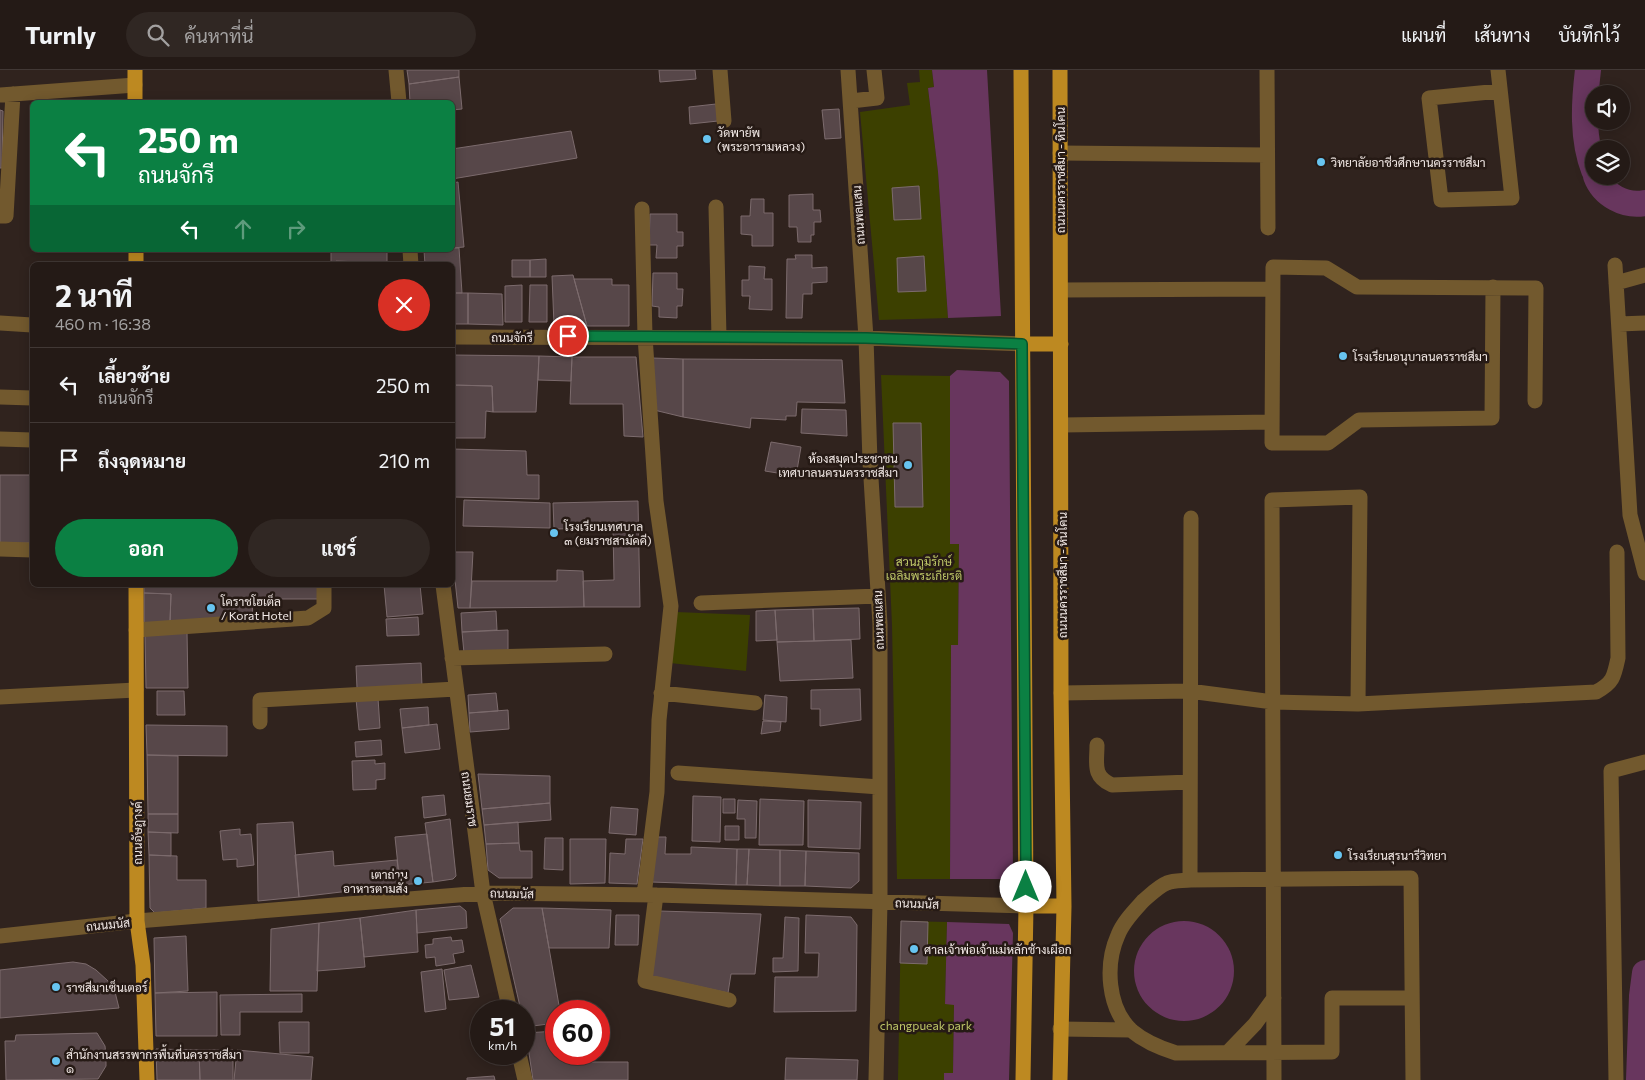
<!DOCTYPE html>
<html lang="th">
<meta charset="utf-8">
<style>
body{margin:0;font-family:Commissioner,Sarabun,sans-serif;background:#302723;color:#f1f3f6;height:100vh;display:flex;flex-direction:column;font-size:19px;white-space:nowrap}
*{box-sizing:border-box;margin:0}
p{font-size:16px;color:#a3a1a1}
.icon{flex:none;width:28px;height:28px;fill:none;stroke:currentColor;stroke-width:2;stroke-linecap:round;stroke-linejoin:round}
.map{position:relative;flex:1;overflow:hidden}
.panel{position:absolute;left:30px;top:192px;width:425px;height:325px;display:flex;flex-direction:column;background:#241a16;border-radius:8px;box-shadow:0 2px 12px #0003,0 0 0 1px #413835}
.panel>*{flex:none}
.banner{position:absolute;left:30px;top:30px;width:425px;height:152px;border-radius:8px;box-shadow:0 2px 12px #0003,0 0 0 1px #413835;background:#0b8043;color:#fff;overflow:hidden}
.controls{position:absolute;left:1585px;top:15px;display:grid;gap:10px}
.controls a{display:grid;place-items:center;width:45px;height:45px;border-radius:50%;background:#241a16;box-shadow:0 2px 12px #0003,0 0 0 1px #413835;font-size:25px}
.speed{position:absolute;left:470px;top:930px;display:flex;gap:10px;font-size:25px;font-weight:700;text-align:center}
.speed>*{display:grid;place-content:center;width:65px;height:65px;border-radius:50%;background:#241a16;box-shadow:0 2px 12px #0003,0 0 0 1px #413835;line-height:1}
.speed small{font-size:12px;font-weight:400}
.speed .limit{border:8px solid #d22;background:#fff;color:#111}
.pin{position:absolute;display:grid;place-items:center;width:42px;height:42px;color:#fff;margin:-21px;border:2px solid #fff;border-radius:50%;box-shadow:0 1px 5px #0007}
.me{position:absolute;width:55px;margin:-28px;rotate:0deg;stroke-linejoin:round;filter:drop-shadow(0 0 4px #0008)}
.turn{display:flex;align-items:center;gap:18px;height:105px;padding:0 25px;font-size:22px}
.turn .icon{width:65px;height:65px;stroke-width:2.5}
.turn b{display:block;font-size:35px;line-height:42px}
.lanes{display:flex;align-items:center;height:48px;padding:0 25px;background:#0003;justify-content:center;gap:25px;direction:ltr}
.lanes .off{opacity:.35}
.round{display:grid;place-items:center;flex:none;width:52px;height:52px;border-radius:26px;background:#302723}
.headline{display:flex;align-items:center;justify-content:space-between;height:85px;padding:0 25px}
h1{font-size:30px;font-weight:700;line-height:38px}
.action{display:flex;gap:10px;margin-top:auto;padding:10px 25px}
.action a{flex:1;height:58px;border-radius:30px;background:#0b8043;color:#fff;font-size:20px;font-weight:700;line-height:58px;text-align:center}
.action a+a{background:#302723;color:#f1f3f6}
ul{padding:0;list-style:none}
li{display:flex;align-items:center;gap:15px;height:75px;padding:0 25px;border-top:1px solid #413835}
li div{flex:1}
li b{display:block;font-size:19px}
li em{font-style:normal}
header{display:flex;align-items:center;gap:30px;box-sizing:border-box;height:70px;padding:0 25px;background:#241a16;border-bottom:1px solid #413835}
header strong{font-size:24px}
nav{display:flex;gap:28px;margin-inline-start:auto;font-size:18px}
.search{width:350px;height:45px;background:#302723;display:flex;align-items:center;gap:12px;box-sizing:border-box;padding:0 18px;border-radius:28px;color:#a3a1a1;font-size:19px}
.map>svg:first-child{display:block}
.green{fill:#3c4000}
.water{fill:#68365e}
.lines{fill:none;stroke-linecap:round;stroke-linejoin:round}
.river{stroke:#68365e;stroke-width:26}
.building{fill:#574749;stroke:#7c6b6d}
.minor{stroke:#72592e;stroke-width:15}
.major{stroke:#bd8921;stroke-width:15}
.route-casing{stroke:#07532c;stroke-width:12}
.route{stroke:#0b8043;stroke-width:9}
.poi-dot{fill:#67c4f0;stroke:#261a15;stroke-width:2}
.labels{text-anchor:middle;dominant-baseline:central;stroke-width:5;stroke-linejoin:round;paint-order:stroke}
.poi-label{font-size:12px;fill:#f2e9e6;stroke:#261a15;text-anchor:start}
.street-label{font-size:12px;fill:#f2e9e6;stroke:#261a15}
.park-label{font-size:12px;fill:#bfc868;stroke:#261a15}
</style>
<header>
<strong>Turnly</strong>
<div class="search"><svg class="icon" aria-label="search" viewBox="0 0 24 24"><circle cx="10" cy="10" r="6"/><path d="M15 15l6 6"/></svg>ค้นหาที่นี่</div>
<nav><a>แผนที่</a><a>เส้นทาง</a><a>บันทึกไว้</a></nav>
</header>
<div class="map">
<svg width="1645" height="1010" viewBox="0 0 1645 1010">
<rect width="100%" height="100%" fill="#30231e"/>
<path class="green" d="M919 0H932L934 17 928 18 938 102 948 248 879 250 860 42 910 35 907 13 920 12Z
M881 305 950 306V473L959 474 958 575H951L950 809H897L892 555Z
M676 542 750 545 746 601 670 593Z
M901 851 947 852 945 934H954L953 1003H944V1010H898Z"/>
<path class="water" d="M932 0H987L1001 246 948 248 938 102 928 18 934 17Z
M957 300 1000 302 1009 311 1013 805 1008 809H950L951 575H958L959 474H950V306Z
M1134 901a50 50 0 1 1 100 0a50 50 0 1 1-100 0Z
M947 852 1009 854 1013 863 1009 1010H944V1003H953L954 935 945 934Z"/>
<g class="lines">
<path class="river" d="M1588 0C1584 33 1582 69 1594 100
M1596 106C1603 125 1625 137 1645 133
M1639 1010 1642 926 1645 903"/>
</g>
<path class="building" d="M407 0H459V7L409 14Z
M659 0H695L696 9 660 12Z
M459 7 462 39 452 40V32H410L409 14Z
M716 34 718 51 690 54 689 37Z
M839 39 841 68 825 69 822 40Z
M0 40 3 41 2 98H0Z
M571 61 577 88 452 109V79Z
M458 112 464 177 452 178V113Z
M919 116 921 149 894 150 892 118Z
M813 124V140H820L821 152H814V165H811V172H798L797 157H789V125Z
M751 129H764V143H773V176H752V165L741 164V146H750Z
M650 144H677V162H683V176H677V188H656L657 175H649Z
M452 178H459L462 223H452V195H425L424 180H452Z
M331 182H387V195H331Z
M795 185H812V198L827 197V212L812 213V224H803L802 248H786L787 189H796Z
M924 186 926 221 898 222 897 188Z
M546 189V207H530V190Z
M512 190H530V207H512Z
M336 191 360 192V195H336Z
M749 196 765 197 764 209H772V240L749 239 750 226H742V210H749Z
M653 203H677V219H683L682 236H677V248L659 247V237L652 236Z
M573 205 587 256 554 255 552 206Z
M574 209H612V215H629V256H587Z
M522 215V252H505V216Z
M530 215H547V252H529Z
M452 223H468V254H452Z
M468 223 502 224 503 255 468 254Z
M452 285 539 286 536 342H493L492 316 452 315Z
M539 286 572 287 571 311 538 310Z
M572 287H636L643 367 624 366 623 334H570Z
M652 288 683 289V347L654 340Z
M683 289 842 290 845 333 797 332 796 346H786V350L751 348 750 358 683 347Z
M452 315 492 316 493 342 486 341 485 368H452Z
M802 339 846 340 847 366 801 363Z
M893 353H921L923 437H895Z
M771 372 801 377 796 406 765 401Z
M452 379 526 381 527 405H539V429L452 427Z
M0 405H32V473L0 474Z
M464 430 550 433V458L463 456Z
M638 431 640 537H584L583 511 614 510 613 458 554 459 553 433Z
M452 482H473L470 538H458Z
M557 500 583 501 584 537 470 538 472 511H557Z
M144 515H319V529H253L252 547 170 552 171 524 144 523Z
M384 515H420L423 544 387 547Z
M144 523 171 524 170 552 144 554Z
M859 538 860 569 814 571 813 539Z
M813 539 814 571 777 572 775 540Z
M775 540 777 570 756 571V541Z
M496 541 497 560 462 562 461 543Z
M418 547 419 565 387 566 386 549Z
M508 560V581L464 583 462 562Z
M187 562 188 618H146L145 565Z
M851 570 853 608 780 611 777 572Z
M421 593 422 616 357 618 356 596Z
M860 619 861 650 820 656V639H811V620Z
M157 621H184L185 645H157Z
M496 623 498 641 469 643 468 625Z
M765 625 787 627 786 652 763 650Z
M378 628 380 658 359 660 356 629Z
M428 637 429 655 402 658 400 639Z
M508 640 509 659 470 662 469 643Z
M763 651 781 652 780 661 761 664Z
M437 654 440 679 405 683 402 658Z
M146 655 227 656V686L147 685Z
M381 670 382 685 356 687 355 672Z
M147 685 178 686V744H148Z
M375 690V694L385 693V709L376 710V719L353 720 352 691Z
M478 704 550 706V733L482 739Z
M444 725 446 745 424 748 422 727Z
M693 726 721 727 720 772 692 771Z
M723 729H735V743H723Z
M760 729 804 731 803 775H759Z
M738 730 757 731 756 768H745V749H737Z
M808 730 861 732 860 779 808 777Z
M550 733 551 750 484 755 482 739Z
M611 737 638 739 636 765 609 763Z
M148 744H178V763L148 762Z
M450 749 456 806 453 809 433 812 425 753Z
M293 752 299 827 258 831 257 754Z
M518 752 519 773 486 774 484 755Z
M725 756H739V770H725Z
M240 759V765L251 764 254 795 237 797V789L223 790 220 761Z
M148 762 171 763V786L149 785Z
M427 764 433 812 400 815 395 767Z
M656 767H666L665 784H691V777L737 779 736 815 651 812Z
M545 768H563V800L544 799Z
M570 769H606L605 813 570 814Z
M626 769H643L637 814 609 813 610 783 625 784Z
M519 773 520 781H532V808H499L488 800 486 774Z
M737 779H749L747 815H736Z
M749 779 780 780V816L747 815Z
M780 780 806 781 805 816H780Z
M333 781 334 796 397 790 400 815 299 827 295 785Z
M806 781 859 783V811L851 818 805 816Z
M149 785 177 786V810H206V838L155 843 150 838Z
M460 836 466 841 467 858 417 863 416 840Z
M513 838H542L560 941H556V953L525 957 524 941H521L500 849Z
M542 838 611 840 609 878H549Z
M416 840 418 882 364 887 360 848Z
M659 841 761 844 755 904H731L728 923 651 906Z
M616 845H639L638 875H615Z
M806 845 851 847 857 855 856 941 774 942 775 907H818L819 883H805Z
M785 847 799 848 798 901 773 902V888H783Z
M360 848 365 897 317 901 319 853Z
M901 851 928 852 927 894 900 893Z
M319 853 317 921H270L271 859Z
M186 866 188 921 155 923 154 868Z
M451 867 452 871 462 870 464 882 453 884 455 893 436 896 435 887 426 888 425 875 433 874V869Z
M73 892 86 894 96 900 108 911 115 922 119 938 0 948V900Z
M471 895 479 927 449 930 444 900Z
M442 899 446 939 425 942 421 902Z
M217 922V966H156L155 923Z
M302 924V942H240V965H221L220 925Z
M279 952H309V983H280Z
M556 961V984H588L590 992H628V1010H533L526 963Z
M97 963 105 976 106 986V996L98 1009 6 1010 5 971H15L16 965Z
M156 979 199 980 200 1010H157Z
M199 980H233V1010H200Z
M237 980 313 987 311 1010H234Z
M786 988 858 990 857 1010H785Z
M494 1006 495 1010H467V1008Z"/>
<g class="lines">
<path class="minor" d="M396 0 399 32
M720 0 724 51
M848 0 866 268 870 392 880 554V832L876 1010
M1267 0 1268 158
M1498 0 1512 128 1441 130 1429 28 1500 21
M0 25 135 15
M851 31 877 28 874 0
M1060 83 1267 85
M716 137 719 267
M642 139 645 266 656 431 671 536 659 650 657 722 644 825
M0 146H6L13 24
M410 180 411 195
M1615 195 1630 445 1645 503
M1616 213 1645 205
M1493 217 1492 348 1359 350 1328 373H1272L1273 197 1326 198 1357 217 1536 218 1535 331
M1061 220 1273 219
M0 253 32 255
M1619 254 1645 253
M452 267 866 268 1022 274
M0 327 32 328
M1062 355 1272 352
M0 369 32 370
M0 479 32 480
M443 515 483 823 510 941
M701 533 878 526
M136 560 308 548 324 538V515
M452 588 605 584
M661 623 755 633
M1061 623 1189 621 1273 632 1358 634 1596 622C1613 613 1614 607 1618 588L1617 482
M0 627 136 620
M260 652V630L456 619
M1097 675C1097 694 1092 706 1112 715L1190 712
M678 703 880 717
M1190 810 1191 448
M656 825 645 911 729 930
M0 866 137 851 483 823 656 825 1026 836
M1412 928H1332V982L1176 983C1160 978 1145 972 1132 961 1107 938 1105 894 1118 865 1123 852 1134 841 1143 831 1150 825 1159 816 1167 813 1174 810 1183 811 1190 810L1411 808 1413 1010
M1060 959 1131 960
M1229 981 1255 954 1274 928
M519 984 525 1010
M1274 1010 1272 430 1360 427 1358 634
M1616 1010 1611 701 1645 692"/>
<path class="major" d="M135 0V32
M1021 0 1026 836 1023 1010
M1060 0 1061 623 1064 836 1060 1010
M136 180V195
M1022 274H1061
M136 515 137 851 143 895 147 1010
M1026 836H1064"/>
</g>
<g class="lines">
<g class="route-casing">
<path id="route" d="M568 266 866 268 1022 274 1026 817"/>
</g>
<use href="#route" class="route"/>
</g>
<g class="poi-dot">
<circle cx="707" cy="69" r="5"/>
<circle cx="1321" cy="92" r="5"/>
<circle cx="1343" cy="286" r="5"/>
<circle cx="908" cy="395" r="5"/>
<circle cx="554" cy="463" r="5"/>
<circle cx="211" cy="538" r="5"/>
<circle cx="1338" cy="785" r="5"/>
<circle cx="418" cy="811" r="5"/>
<circle cx="914" cy="879" r="5"/>
<circle cx="56" cy="917" r="5"/>
<circle cx="56" cy="991" r="5"/>
</g>
<g class="labels">
<g class="poi-label">
<text x="717" y="62">วัดพายัพ<tspan x="717" dy="14">(พระอารามหลวง)</tspan></text>
<text x="1331" y="92">วิทยาลัยอาชีวศึกษานครราชสีมา</text>
<text x="1353" y="286">โรงเรียนอนุบาลนครราชสีมา</text>
<text x="898" y="388" text-anchor="end">ห้องสมุดประชาชน<tspan x="898" dy="14">เทศบาลนครนครราชสีมา</tspan></text>
<text x="564" y="456">โรงเรียนเทศบาล<tspan x="564" dy="14">๓ (ยมราชสามัคคี)</tspan></text>
<text x="221" y="531">โคราชโฮเต็ล<tspan x="221" dy="14">/ Korat Hotel</tspan></text>
<text x="1348" y="785">โรงเรียนสุรนารีวิทยา</text>
<text x="408" y="804" text-anchor="end">เตาถ่าน<tspan x="408" dy="14">อาหารตามสั่ง</tspan></text>
<text x="924" y="879">ศาลเจ้าพ่อเจ้าแม่หลักช้างเผือก</text>
<text x="66" y="917">ราชสีมาเซ็นเตอร์</text>
<text x="66" y="984">สำนักงานสรรพากรพื้นที่นครราชสีมา<tspan x="66" dy="14">๑</tspan></text>
</g>
<g class="street-label">
<text transform="translate(1060 100) rotate(-90)">ถนนนครราชสีมา - หินโคน</text>
<text transform="translate(858 145) rotate(-94)">ถนนพลแสน</text>
<text x="512" y="267">ถนนจักรี</text>
<text transform="translate(1062 505) rotate(-90)">ถนนนครราชสีมา - หินโคน</text>
<text transform="translate(878 550) rotate(-92)">ถนนพลแสน</text>
<text transform="translate(470 729) rotate(82)">ถนนยมราช</text>
<text transform="translate(137 763) rotate(-90)">ถนนอัษฎางค์</text>
<text transform="translate(512 823) rotate(1)">ถนนมนัส</text>
<text transform="translate(917 833) rotate(2)">ถนนมนัส</text>
<text transform="translate(108 854) rotate(-6)">ถนนมนัส</text>
</g>
<g class="park-label">
<text x="924" y="491">สวนภูมิรักษ์<tspan x="924" dy="14">เฉลิมพระเกียรติ</tspan></text>
<text x="926" y="955">changpueak park</text>
</g>
</g>
</svg>
<div class="controls">
<a><svg class="icon" aria-label="sound" viewBox="0 0 24 24"><path d="M4 9h4l5-4v14l-5-4H4zM17 9q2 3 0 6"/></svg></a>
<a><svg class="icon" aria-label="layers" viewBox="0 0 24 24"><path d="M12 4l9 5-9 5-9-5zM3 14l9 5 9-5"/></svg></a>
</div>
<div class="speed"><div>51<small>km/h</small></div><div class="limit">60</div></div>
<div class="pin" style="left:568px;top:266px;background:#d93025"><svg class="icon" aria-label="arrive" viewBox="0 0 24 24"><path d="M6 21V4h12l-3 4 3 4H6"/></svg></div>
<svg class="me" style="left:1026px;top:817px" viewBox="-20 -20 40 40"><circle r="19" fill="#fff"/><path d="M0-13L10 11 0 6-10 11z" fill="#0b8043"/></svg>
<div class="banner">
<div class="turn"><svg class="icon" aria-label="left" viewBox="0 0 24 24"><path d="M17 20v-9H6M10 6l-5 5 5 5"/></svg><div><b>250 m</b>ถนนจักรี</div></div>
<div class="lanes"><svg class="icon" aria-label="left" viewBox="0 0 24 24"><path d="M17 20v-9H6M10 6l-5 5 5 5"/></svg><svg class="icon off" aria-label="ahead" viewBox="0 0 24 24"><path d="M12 20V5M6 11l6-6 6 6"/></svg><svg class="icon off" aria-label="right" viewBox="0 0 24 24"><path d="M7 20v-9h11M14 6l5 5-5 5"/></svg></div>
</div>
<section class="panel">
<div class="headline"><div><h1>2 นาที</h1><p>460 m · 16:38</p></div><a class="round" style="background:#d93025;color:#fff"><svg class="icon" aria-label="close" viewBox="0 0 24 24"><path d="M6 6l12 12M18 6L6 18"/></svg></a></div>
<ul>
<li><svg class="icon" aria-label="left" viewBox="0 0 24 24"><path d="M17 20v-9H6M10 6l-5 5 5 5"/></svg><div><b>เลี้ยวซ้าย</b><p>ถนนจักรี</p></div><em>250 m</em></li>
<li><svg class="icon" aria-label="arrive" viewBox="0 0 24 24"><path d="M6 21V4h12l-3 4 3 4H6"/></svg><div><b>ถึงจุดหมาย</b></div><em>210 m</em></li>
</ul>
<div class="action"><a>ออก</a><a>แชร์</a></div>
</section>
</div>
